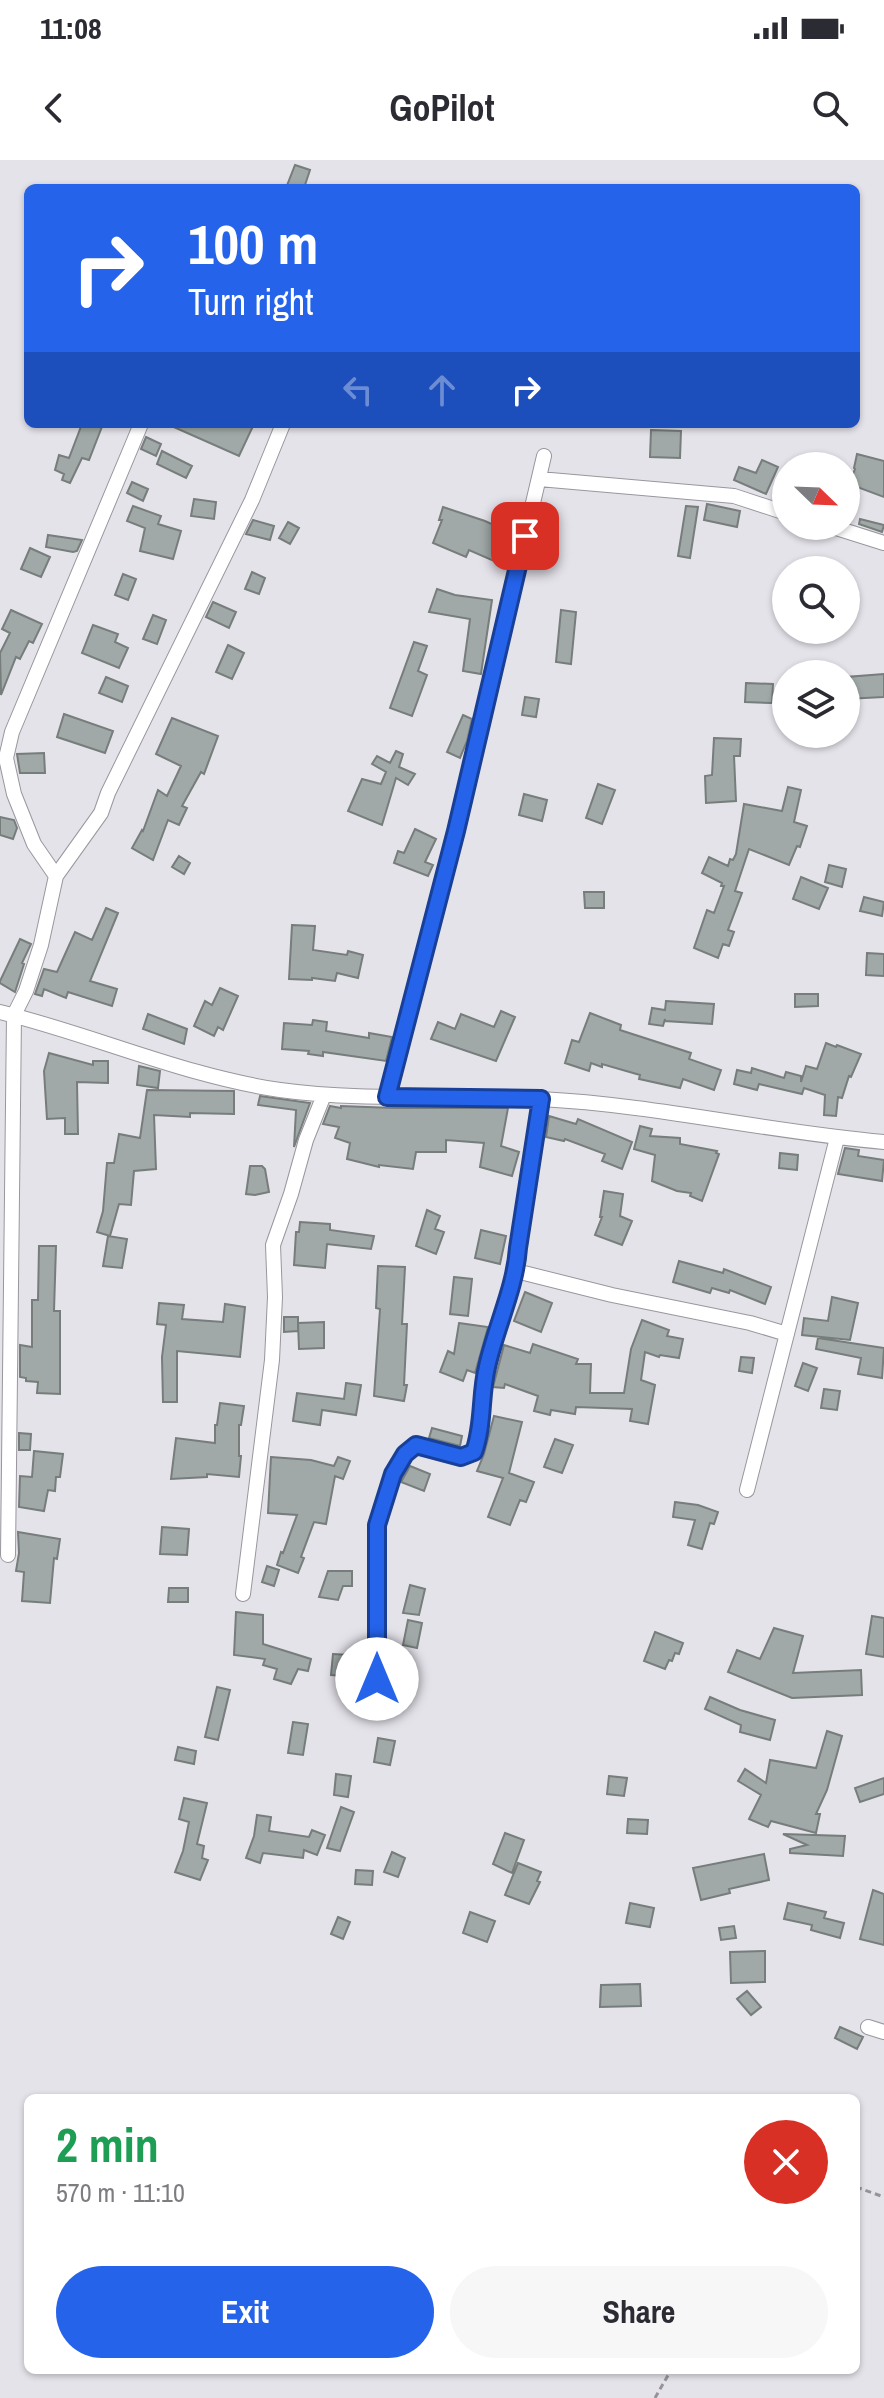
<!DOCTYPE html>
<meta charset="utf-8">
<style>
body{margin:0;font-family:"Archivo Narrow",sans-serif;background:#f7f7f7;color:#2b2b33;height:100vh;display:flex;flex-direction:column;font-size:30px;white-space:nowrap}
*{box-sizing:border-box;margin:0}
p{font-size:26px;color:#7c7c81}
.icon{flex:none;width:44px;height:44px;fill:none;stroke:currentColor;stroke-width:2;stroke-linecap:round;stroke-linejoin:round}
.map{position:relative;flex:1;overflow:hidden}
.side{position:absolute;left:24px;top:1934px;width:836px;height:280px;display:flex;flex-direction:column;background:#fff;border-radius:12px;box-shadow:0 2px 6px #0004}
.side>*{flex:none}
.hud{position:absolute;left:24px;top:24px;width:836px;height:244px;border-radius:12px;box-shadow:0 2px 6px #0004;background:#2563eb;color:#fff;overflow:hidden}
.needle{width:52px;rotate:113deg}
.controls{position:absolute;left:772px;top:292px;display:grid;gap:16px}
.controls a{display:grid;place-items:center;width:88px;height:88px;border-radius:50%;background:#fff;box-shadow:0 2px 6px #0004;font-size:40px}
.pin{position:absolute;display:grid;place-items:center;width:68px;height:68px;color:#fff;margin:-34px;border-radius:16px;box-shadow:0 4px 12px #0006}
.me{position:absolute;width:88px;margin:-44px;rotate:0deg;stroke-linejoin:round;filter:drop-shadow(0 0 6px #0008)}
.turn{display:flex;align-items:center;gap:28px;height:168px;padding:0 32px;font-size:36px}
.turn .icon{width:104px;height:104px;stroke-width:2.5}
.turn b{display:block;font-size:56px;line-height:68px}
.lanes{display:flex;align-items:center;height:76px;padding:0 32px;background:#0003;justify-content:center;gap:40px;direction:ltr}
.lanes .off{opacity:.35}
.round{display:grid;place-items:center;flex:none;width:84px;height:84px;border-radius:42px;background:#f7f7f7}
.head{display:flex;align-items:center;justify-content:space-between;height:136px;padding:0 32px}
h1{font-size:48px;font-weight:700;line-height:60px;color:#1e9e55}
.action{display:flex;gap:16px;margin-top:auto;padding:16px 32px}
.action a{flex:1;height:92px;border-radius:48px;background:#2563eb;color:#fff;font-size:32px;font-weight:700;line-height:92px;text-align:center}
.action a+a{background:#f7f7f7;color:#2b2b33}
.status{display:flex;justify-content:space-between;align-items:center;height:56px;padding:0 40px;background:#fff;direction:ltr}
.status svg{height:22px;fill:currentColor}
header{display:flex;justify-content:space-between;align-items:center;height:104px;padding:0 32px;background:#fff;font-size:36px;font-weight:700}
.map>svg:first-child{display:block}
.building{fill:#a0a9a7;stroke:#767d7b;stroke-width:2}
.lines{fill:none;stroke-linecap:round;stroke-linejoin:round}
.minor-casing{stroke:#99979d;stroke-width:16}
.path{stroke:#969499;stroke-width:3;stroke-dasharray:6 4;stroke-linecap:butt}
.minor{stroke:#fff;stroke-width:14}
.route-casing{stroke:#184099;stroke-width:20}
.route{stroke:#2563eb;stroke-width:14}
</style>
<div class="status"><b>11:08</b><svg viewBox="0 0 49 12"><path d="M0 12V9h3v3zM5 12V6h3v6zM10 12V3h3v9zM15 12V0h3v12zM26 1h20v11H26zM47 4h2v5h-2z"/></svg></div>
<header><svg class="icon" aria-label="back" viewBox="0 0 24 24"><path d="M15 5l-7 7 7 7"/></svg>GoPilot<svg class="icon" aria-label="search" viewBox="0 0 24 24"><circle cx="10" cy="10" r="6"/><path d="M15 15l6 6"/></svg></header>
<div class="map">
<svg width="884" height="2238" viewBox="0 0 884 2238">
<rect width="100%" height="100%" fill="#e5e3ea"/>
<path class="building" d="M295 5 310 10 304 28H286Z
M82 264H103L89 300 82 298 70 323 62 320 64 314 55 310 59 295 69 298Z
M167 264H254L239 296Z
M651 270 681 271 680 298 650 297Z
M146 277 161 284 156 296 141 289Z
M162 291 192 306 186 318 157 304Z
M857 294 884 301V337L849 324 855 309 854 308Z
M762 300 778 307 766 334 734 320 739 307 756 313Z
M132 322 148 329 143 341 127 333Z
M194 339 216 342 214 359 191 356Z
M707 344 740 351 737 367 704 360Z
M133 346 161 356 158 364 181 371 173 399 140 391 145 368 127 361Z
M686 346 698 347 690 398 678 396Z
M443 347 485 361 507 371 494 401 469 390 466 397 433 383 442 360H439Z
M860 359 884 365 882 372 859 364Z
M253 360 274 366 270 380 246 374Z
M288 362 299 368 290 384 279 378Z
M48 375 75 379 82 380 77 391 73 392 46 387Z
M30 388 50 397 41 417 21 409Z
M252 412 265 418 259 434 245 429Z
M123 414 136 419 128 440 115 435Z
M437 429 455 435 492 440 481 514 463 511 470 459 429 452Z
M213 442 236 452 229 468 206 457Z
M11 450 42 464 33 483 29 481 20 499 16 497 1 535 0 493 10 473 2 469Z
M561 450 576 452 571 504 556 502Z
M153 455 166 460 157 484 143 479Z
M93 465 118 474 115 482 128 488 119 508 82 493Z
M414 482 427 486 418 511 427 515 412 556 390 548Z
M228 485 244 493 232 519 216 512Z
M884 514V537L846 539V517Z
M106 517 128 526 122 542 99 533Z
M746 523 773 524 772 543 745 542Z
M525 537 539 539 536 557 522 555Z
M64 554 113 571 105 593 57 577Z
M463 555 472 559 467 581 460 598 447 592Z
M172 558 218 576 204 614 201 612 182 646 187 648 179 665 168 660 153 700 132 688 142 670 143 671 158 630 167 636 181 606 156 594Z
M714 578 741 579 740 596H734L736 641 706 643 705 616 712 615Z
M396 591 403 594 399 607 415 614 408 625 396 618 382 665 348 651 362 619 381 624 386 612 372 604 377 596 390 603Z
M44 593 45 613H20L17 594Z
M598 624 615 630 602 664 586 658Z
M788 627 801 630 794 662 807 666 800 687 797 686 789 705 749 689 735 731 742 733 728 770 734 772 729 786 723 784 718 798 694 788 707 750 714 753 724 726H721L722 723 702 713 709 697 728 706 730 699 733 700 736 694 744 644 782 651Z
M524 634 547 640 542 661 519 655Z
M0 657 14 660 17 668 13 679 0 675Z
M415 669 436 679 425 702 433 705 428 716 394 703 398 691 404 693Z
M179 696 190 703 184 714 172 707Z
M829 705 846 709 842 727 825 722Z
M801 717 828 728 819 749 793 739Z
M584 732H604V748H585Z
M864 737 884 742 882 756 860 751Z
M106 748 118 753 90 821 117 829 112 846 68 832 66 838 44 829 42 836 35 834 44 809 57 812 75 772 92 780Z
M292 765 315 766 313 790 347 795 348 791 363 795 358 818 337 813 335 821 312 818V820L289 819Z
M20 779 31 784 22 803 24 804 15 832 0 823V821Z
M867 793 884 794V816L866 815Z
M220 828 238 836 223 870 218 867 214 876 194 866 205 841 212 845Z
M795 834H818V846L795 847Z
M666 841 714 844 712 864 665 861V859L663 866 649 864 652 848 665 850Z
M501 851 515 857 496 901 431 879 438 862 455 869 461 854 494 867Z
M590 853 621 865 620 870 691 893 689 899 721 910 714 930 683 919 680 928 639 919 640 915 602 904V907L591 903 589 911 565 903 572 880 579 882Z
M148 854 187 869 184 884 143 869Z
M313 860 327 862 326 871 369 878V873L392 877 386 901 323 892V896L308 894 309 891 282 889 284 863 312 865Z
M826 883 836 887 837 885 861 894 851 917 849 916 842 938 838 937 836 956 824 955 825 935 804 928 802 934 759 924 757 930 734 924 737 910 751 913 752 908 784 918 786 912 801 916V922L806 906 817 909Z
M49 893 93 905V901H108V923L77 922 78 974H65V958L47 959 44 911Z
M139 906 160 911 158 928 137 925Z
M147 930 234 931V954L190 953V957L154 955 156 1009 134 1011 131 1045 119 1044 110 1076 97 1072 103 1051 107 1003H114L119 974 140 978Z
M260 936 310 943 294 987 296 950 258 945Z
M330 946 341 948V946L394 948H508L501 986 519 992 512 1016 480 1007 484 983 446 980V992H416L413 1009 379 1005V1007L347 999 350 983 335 978 339 967 323 964Z
M549 956 576 964 578 959 632 982 622 1009 602 1001 605 994 565 979 564 981 546 977Z
M640 966 652 969 650 976 680 978V984L717 991 716 993 719 994 702 1041 690 1036 691 1033 677 1031 652 1021 655 995 634 989Z
M845 988 859 990 858 996 884 1000 882 1021 838 1014Z
M780 993 798 995 797 1010 779 1008Z
M250 1006H262L265 1009 269 1032 255 1035 246 1034Z
M604 1031 623 1034 620 1056 632 1061 622 1085 595 1075 602 1057H600Z
M427 1050 440 1056 435 1069 444 1072 436 1094 416 1086Z
M300 1062 330 1064V1070L374 1076 371 1089 327 1084 325 1108 294 1105 296 1072H299Z
M481 1070 506 1076 500 1104 475 1098Z
M108 1076 127 1079 122 1108 103 1106Z
M39 1086H56L54 1151H60V1234L37 1233 38 1222 26 1221V1218L20 1217V1185L32 1187V1140H38Z
M679 1101 723 1113 724 1109 771 1127 765 1144 730 1130 729 1133 712 1128 710 1133 673 1122Z
M378 1106 405 1107 402 1164H407L404 1225H407L404 1241 374 1236 380 1149 376 1148Z
M454 1117 472 1119 468 1156 450 1154Z
M525 1132 552 1143 541 1172 514 1161Z
M832 1137 858 1143 850 1180 802 1175 804 1158 828 1161Z
M159 1143 184 1145 182 1159 223 1162 225 1144 245 1147 240 1197 177 1191V1242H163L162 1197 166 1165 157 1164Z
M284 1157H298V1171L284 1172Z
M642 1160 669 1170 667 1176 683 1179 679 1198 660 1195 659 1197 645 1192 641 1220 655 1225 648 1264 630 1261 632 1249 576 1247 575 1254 551 1250 550 1255 534 1251 538 1236 505 1224 504 1228 493 1227 504 1185 530 1193 533 1184 578 1199 576 1204H591L590 1233H624L631 1189Z
M324 1162V1188L299 1189 298 1163Z
M459 1163 488 1167 475 1213 467 1210 463 1221 440 1212 448 1191 454 1194Z
M818 1178 884 1188 882 1218 858 1214 861 1198 816 1189Z
M741 1197 754 1198 752 1213 739 1211Z
M803 1203 817 1208 808 1231 795 1226Z
M346 1223 361 1225 356 1255 322 1250 320 1265 293 1261 297 1233 344 1239Z
M824 1229 840 1231 837 1250 821 1248Z
M220 1243 244 1246 241 1265H239V1296H241L239 1317 207 1314V1317L171 1319 176 1278 215 1283V1265H217Z
M494 1256 522 1262 509 1313 534 1322 526 1342 520 1340 510 1365 488 1357 503 1318 477 1311 484 1294Z
M432 1268 462 1276 460 1286 429 1278Z
M19 1273 31 1274 30 1290H19Z
M555 1279 573 1285 562 1313 544 1307Z
M34 1291 63 1294 60 1317H56L55 1331 48 1330 44 1351 19 1347 20 1316 32 1317Z
M271 1297 311 1300 334 1306 338 1297 350 1301 343 1319 335 1316 326 1364 314 1362 301 1397 304 1398 298 1413 277 1405 281 1392 283 1393 297 1355 268 1353Z
M410 1306 430 1314 424 1331 401 1322Z
M675 1342 698 1345 718 1352 714 1364 710 1363 702 1389 688 1385 695 1360 673 1357Z
M162 1367 189 1369 187 1395 160 1394Z
M18 1372 60 1379 57 1399 54 1398 50 1443 22 1441 24 1412 16 1411 19 1393Z
M267 1406 279 1410 274 1426 262 1422Z
M328 1411H352V1426H343L338 1440 319 1437Z
M410 1425 425 1429 419 1455 403 1453Z
M169 1428H188V1442H168Z
M236 1452 263 1455V1484L311 1499 308 1511 298 1509 291 1524 274 1519 277 1509 263 1505 265 1499 234 1495Z
M872 1456 884 1458V1497L866 1494Z
M408 1460 422 1463 417 1488 403 1485Z
M774 1468 803 1476 793 1513 861 1510 862 1535 792 1538 728 1512 737 1490 760 1499Z
M655 1472 683 1483 679 1494 675 1493 672 1501 669 1500 665 1509 644 1501Z
M333 1494 366 1496 364 1517 331 1515Z
M217 1527 230 1530 218 1580 205 1577Z
M710 1537 740 1550 775 1560 770 1580 740 1572 741 1565 705 1549Z
M293 1562 308 1564 303 1595 288 1593Z
M827 1571 842 1576 827 1630 816 1654H820L816 1673 771 1661 768 1667 749 1659 761 1635 738 1621 745 1609 766 1623 770 1600 816 1608Z
M378 1578 395 1581 390 1605 374 1602Z
M178 1587 196 1591 194 1604 175 1600Z
M336 1614 351 1616 348 1637 334 1635Z
M609 1616 627 1618 624 1636 607 1634Z
M884 1618V1634L860 1642 855 1628Z
M184 1638 207 1643 197 1684 204 1686 202 1698 208 1700 200 1720 175 1712 183 1691 189 1662 179 1659Z
M341 1647 354 1652 340 1691 327 1688Z
M257 1655 271 1657 269 1671 309 1677 312 1670 325 1675 317 1695 304 1690 303 1698 263 1693 260 1703 246 1698 254 1676Z
M628 1659 648 1660 647 1674 627 1673Z
M505 1673 524 1680 512 1713 493 1704Z
M783 1674 845 1676 843 1696 790 1693V1689L807 1685Z
M392 1692 405 1698 398 1717 384 1712Z
M764 1694 769 1720 729 1729 730 1733 701 1740 693 1708Z
M518 1703 541 1712 537 1721 540 1722 529 1744 505 1735Z
M356 1710 373 1711 372 1725 355 1724Z
M873 1730 884 1734V1785L860 1779Z
M630 1743 654 1748 650 1767 626 1763Z
M788 1743 826 1752 824 1758 844 1763 840 1778 811 1770 812 1765 784 1759Z
M470 1752 495 1761 487 1782 463 1773Z
M338 1757 350 1762 343 1779 331 1774Z
M734 1766 736 1778 721 1780 719 1768Z
M765 1791V1822L731 1823 730 1792Z
M640 1824 641 1846 600 1847 601 1825Z
M747 1831 761 1847 751 1855 737 1839Z
M840 1867 863 1877 857 1889 835 1878Z"/>
<g class="lines">
<g class="minor-casing">
<path id="minor" d="M539 319 734 336 786 353
M830 366 884 383
M56 716 101 653 108 633 252 340 283 264
M0 852C94 875 184 916 280 930 367 942 454 934 541 939 656 945 769 972 884 982
M387 937 456 671 544 296
M516 1111 612 1135 750 1163 787 1174
M747 1330 837 978
M8 1395 14 855 26 831 41 785 56 716 34 684 14 634 6 598 12 572 141 264
M243 1434 272 1200 275 1137 273 1085 291 1034 306 980 324 935
M377 1519V1365L393 1314 405 1294 416 1285 461 1297 474 1292 482 1259 483 1224 488 1203 516 1111 541 939
M868 1867 884 1872"/>
</g>
<path class="path" d="M856 2027 884 2037
M655 2238 671 2210"/>
<use href="#minor" class="minor"/>
</g>
<g class="lines">
<g class="route-casing">
<path id="route" d="M377 1519V1365L393 1314 405 1294 416 1285 461 1297 474 1292C484 1264 480 1235 487 1207 496 1166 515 1129 518 1088L541 939 387 937 456 671 525 376"/>
</g>
<use href="#route" class="route"/>
</g>
</svg>
<div class="controls">
<a><svg class="needle" viewBox="-14 -14 28 28"><path d="M0-13l5 13h-10z" fill="#e53935"/><path d="M0 13l5-13h-10z" fill="#7c7c81"/></svg></a>
<a><svg class="icon" aria-label="search" viewBox="0 0 24 24"><circle cx="10" cy="10" r="6"/><path d="M15 15l6 6"/></svg></a>
<a><svg class="icon" aria-label="layers" viewBox="0 0 24 24"><path d="M12 4l9 5-9 5-9-5zM3 14l9 5 9-5"/></svg></a>
</div>
<div class="pin" style="left:525px;top:376px;background:#d93025"><svg class="icon" aria-label="arrive" viewBox="0 0 24 24"><path d="M6 21V4h12l-3 4 3 4H6"/></svg></div>
<svg class="me" style="left:377px;top:1519px" viewBox="-20 -20 40 40"><circle r="19" fill="#fff"/><path d="M0-13L10 11 0 6-10 11z" fill="#2563eb"/></svg>
<div class="hud">
<div class="turn"><svg class="icon" aria-label="right" viewBox="0 0 24 24"><path d="M7 20v-9h11M14 6l5 5-5 5"/></svg><div><b>100 m</b>Turn right</div></div>
<div class="lanes"><svg class="icon off" aria-label="left" viewBox="0 0 24 24"><path d="M17 20v-9H6M10 6l-5 5 5 5"/></svg><svg class="icon off" aria-label="ahead" viewBox="0 0 24 24"><path d="M12 20V5M6 11l6-6 6 6"/></svg><svg class="icon" aria-label="right" viewBox="0 0 24 24"><path d="M7 20v-9h11M14 6l5 5-5 5"/></svg></div>
</div>
<section class="side">
<div class="head"><div><h1>2 min</h1><p>570 m · 11:10</p></div><a class="round" style="background:#d93025;color:#fff"><svg class="icon" aria-label="close" viewBox="0 0 24 24"><path d="M6 6l12 12M18 6L6 18"/></svg></a></div>
<div class="action"><a>Exit</a><a>Share</a></div>
</section>
</div>
